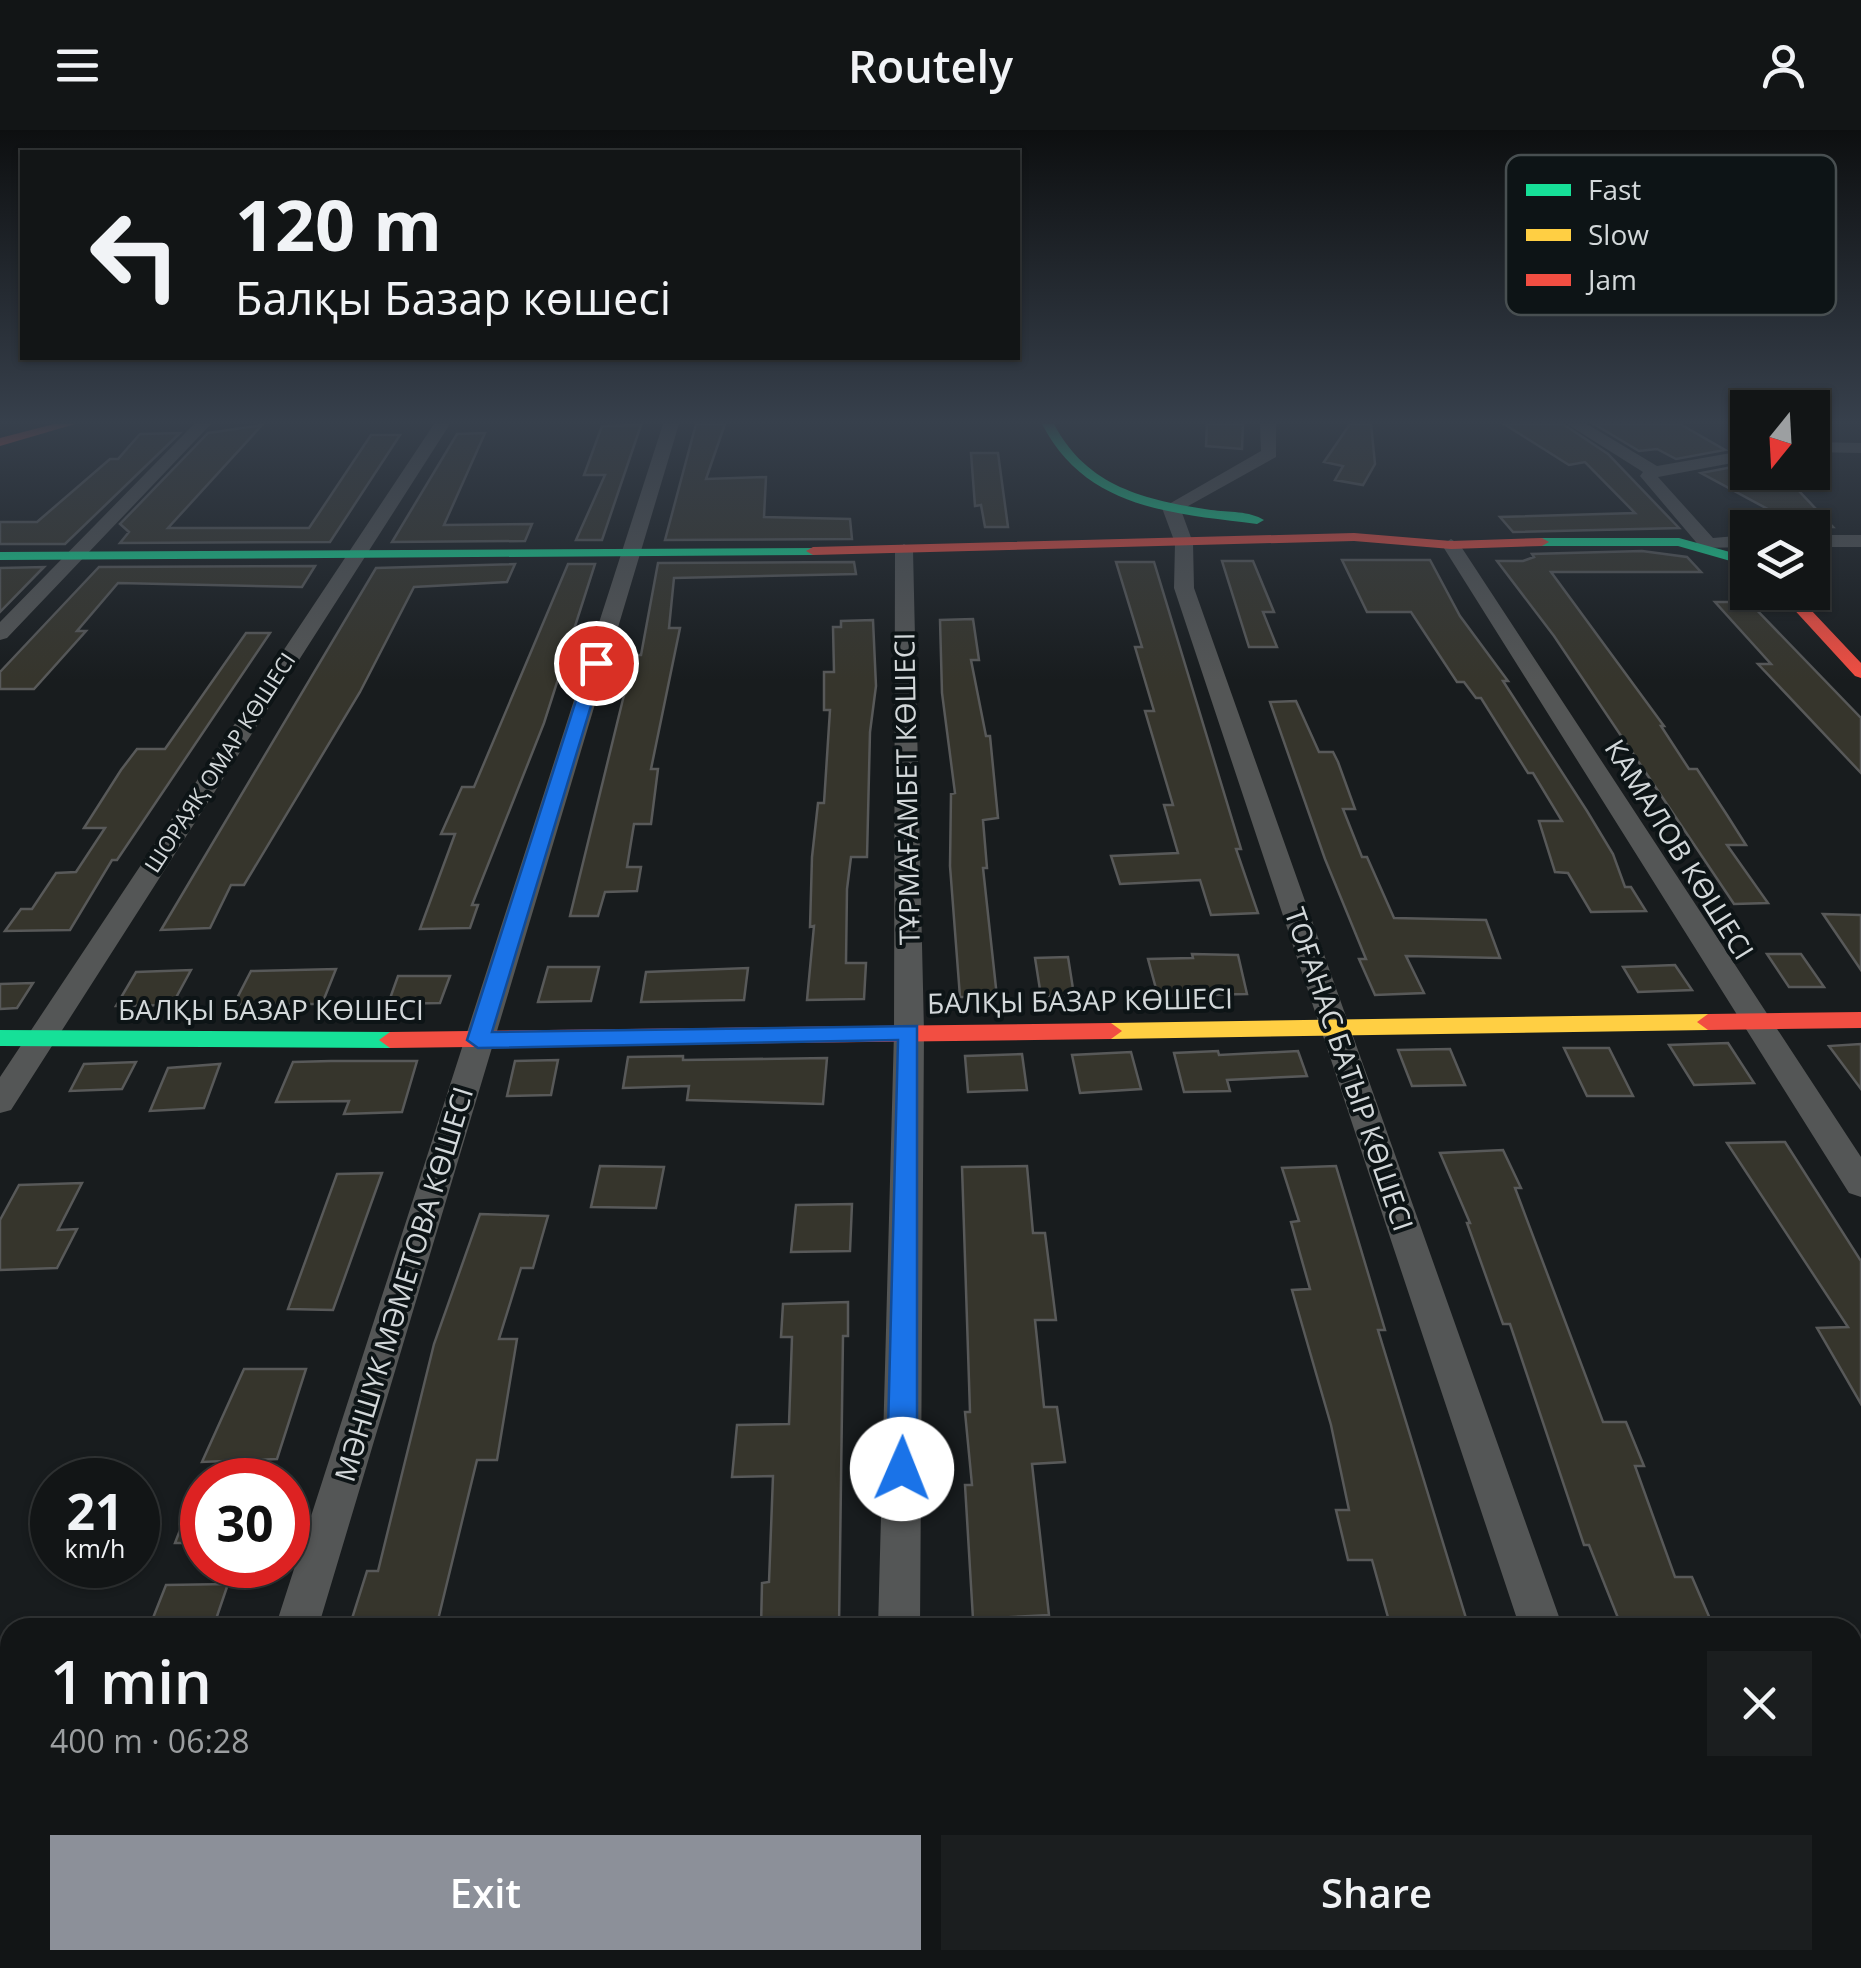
<!DOCTYPE html>
<meta charset="utf-8">
<style>
body{margin:0;font-family:"Open Sans",sans-serif;background:#1b1e1f;color:#f1f3f6;height:100vh;display:flex;flex-direction:column;font-size:38px;white-space:nowrap}
*{box-sizing:border-box;margin:0}
p{font-size:32px;color:#9c9fa1}
.icon{flex:none;width:55px;height:55px;fill:none;stroke:currentColor;stroke-width:2;stroke-linecap:round;stroke-linejoin:round}
.map{position:relative;flex:1;overflow:hidden}
.panel{position:absolute;left:0px;top:1488px;width:1862px;height:352px;display:flex;flex-direction:column;background:#121516;border-radius:30px 30px 0 0;box-shadow:0 2px 8px #0004,0 0 0 2px #313435}
.panel>*{flex:none}
.hud{position:absolute;left:20px;top:20px;width:1000px;height:210px;border-radius:0px;box-shadow:0 2px 8px #0004,0 0 0 2px #313435;background:#121516;color:#f1f3f6;overflow:hidden}
.needle{width:65px;rotate:198deg}
.fabs{position:absolute;left:1730px;top:260px;display:grid;gap:20px}
.fabs a{display:grid;place-items:center;width:100px;height:100px;border-radius:0px;background:#121516;box-shadow:0 2px 8px #0004,0 0 0 2px #313435;font-size:50px}
.speed{position:absolute;left:30px;top:1328px;display:flex;gap:20px;font-size:50px;font-weight:700;text-align:center}
.speed>*{display:grid;place-content:center;width:130px;height:130px;border-radius:50%;background:#121516;box-shadow:0 2px 8px #0004,0 0 0 2px #313435;line-height:1}
.speed small{font-size:25px;font-weight:400}
.speed .limit{border:15px solid #d22;background:#fff;color:#111}
.pin{position:absolute;display:grid;place-items:center;width:85px;height:85px;color:#fff;margin:-42px;border:5px solid #fff;border-radius:50%;box-shadow:0 2px 10px #0007}
.me{position:absolute;width:110px;margin:-55px;rotate:1deg;stroke-linejoin:round;filter:drop-shadow(0 0 8px #0008)}
.turn{display:flex;align-items:center;gap:35px;height:210px;padding:0 50px;font-size:45px}
.turn .icon{width:130px;height:130px;stroke-width:2.5}
.turn b{display:block;font-size:70px;line-height:85px}
.round{display:grid;place-items:center;flex:none;width:105px;height:105px;border-radius:0px;background:#1b1e1f}
.head{display:flex;align-items:center;justify-content:space-between;height:170px;padding:0 50px}
h1{font-size:60px;font-weight:600;line-height:75px}
.button{display:flex;gap:20px;margin-top:auto;padding:20px 50px}
.button a{flex:1;height:115px;border-radius:0px;background:#8c9099;color:#fff;font-size:40px;font-weight:600;line-height:115px;text-align:center}
.button a+a{background:#1b1e1f;color:#f1f3f6}
header{display:flex;justify-content:space-between;align-items:center;height:130px;padding:0 50px;background:#121516;font-size:45px;font-weight:600}
.map>svg:first-child{display:block}
.building{fill:#36352c;stroke:#585959;stroke-width:2.5}
.lines{fill:none;stroke-linecap:round;stroke-linejoin:round}
.street{fill:#545656;fill-rule:evenodd}
.fast{fill:#16e098;fill-rule:evenodd}
.slow{fill:#ffcf43;fill-rule:evenodd}
.jam{fill:#f24e42;fill-rule:evenodd}
.route{fill:#1a73e8;stroke:#114b97;stroke-width:2.5}
.labels{text-anchor:middle;dominant-baseline:central;stroke-width:8;stroke-linejoin:round;paint-order:stroke}
.far-street-label{font-size:22px;fill:#d3d8da;stroke:#0d1416}
.street-label{font-size:28px;fill:#d3d8da;stroke:#0d1416}
.key{fill:#0d1416;stroke:#484f51;stroke-width:2.5}
.key-label{font-size:28px;fill:#d3d8da}
</style>
<header><svg class="icon" aria-label="menu" viewBox="0 0 24 24"><path d="M4 6h16M4 12h16M4 18h16"/></svg>Routely<svg class="icon" aria-label="person" viewBox="0 0 24 24"><circle cx="12" cy="8" r="4"/><path d="M4 21q1-7 8-7t8 7"/></svg></header>
<div class="map">
<svg width="1861" height="1838" viewBox="0 0 1861 1838">
<rect width="100%" height="100%" fill="#181c1e"/>
<path class="building" d="M696 294H725L706 349 766 347 764 387 850 389 852 409 665 410Z
M1207 294H1243L1242 319 1206 316Z
M1350 294H1371L1375 334 1363 355 1335 350 1343 336 1324 332Z
M1504 294H1563L1608 324 1679 398 1513 402 1500 387 1635 383 1585 332 1569 335Z
M1594 294H1680L1725 320 1676 329 1657 319 1639 321Z
M262 295 168 398H309L371 305H400L330 412 120 413 129 402 120 394 208 303Z
M641 295 602 410H576L605 345H584L602 296Z
M180 303 65 414H0V392H37L110 329H118L140 304Z
M485 303 444 395 532 394 525 411 392 412 457 304Z
M971 323H998L1008 397H985L981 375 975 376Z
M1748 334V342H1781L1833 397H1801L1701 343Z
M1642 421 1687 427 1701 442H1551L1664 596H1661L1689 639H1697L1727 685 1746 715H1727L1768 773 1734 774 1554 506 1497 431H1523L1534 427 1532 424Z
M1342 430H1430L1460 486 1508 551H1503L1587 681 1613 724 1625 757H1631L1646 781 1591 782 1568 743 1555 742 1539 691H1562L1533 643H1528L1481 568H1476L1464 552H1457L1411 482H1367Z
M1222 431H1253L1274 482H1263L1277 517H1249Z
M854 432 856 444 674 448 669 498H680L651 639H658L651 694H634L627 737H641L637 761 605 762 598 786H570L623 569 636 525H641L658 433Z
M1116 432H1154L1241 719H1236L1258 783 1211 785 1200 750 1120 754 1111 726 1178 723 1164 675H1173L1145 581H1154L1135 517H1142Z
M515 434 507 452 414 457 360 562 244 755H231L210 798 161 800 376 438Z
M568 434H595L544 593 472 775H478L470 798 420 799 455 704H441L462 657H474Z
M315 436 302 457 118 453 77 501H86L34 559H0V542L99 437Z
M44 437 40 441 0 482V438Z
M1715 472H1749L1861 588V643L1758 534H1771Z
M973 489 979 530H971L986 606H990L998 688 983 690 987 738H983L997 867H960L950 736 951 664 955 663 942 563 940 490Z
M873 490 876 556 870 602 867 727H851L847 759 846 833H866L864 869 807 870 814 796 810 797 812 727 818 673H824L830 580H824V542H834L833 497H841V491Z
M246 503H270L117 730H112L70 800 5 801 21 779H32L56 743 76 742 105 698H84L121 640 137 619H165Z
M1296 571 1319 622H1333L1338 632 1355 679H1343L1362 727H1367L1394 788 1486 790 1500 828 1406 826 1424 863 1375 865 1359 829H1366L1325 729 1270 572Z
M1823 784 1861 785V840Z
M1192 824 1238 825 1247 864 1158 866 1148 829 1193 828Z
M1767 824H1801L1824 857H1789Z
M1068 827 1074 865 1041 866 1035 828Z
M1675 835 1692 860 1638 862 1623 837Z
M548 837H599L591 871 538 872Z
M748 838 744 870 641 872 646 842Z
M336 839 322 874H234L251 841Z
M191 840 172 875 116 876 136 842Z
M398 846H450L440 873 388 874Z
M33 853 17 878 0 879V854Z
M1728 913 1754 953 1694 955 1669 915Z
M1861 914V959L1829 916Z
M1564 918H1609L1633 966H1587Z
M1450 919 1465 955 1412 956 1398 920Z
M1218 921 1219 925 1298 921 1307 946 1227 950 1230 961 1184 962 1174 923Z
M1131 922 1141 959 1080 963 1072 925Z
M1022 924 1027 960 968 962 965 926Z
M683 926V930L827 928 823 974 687 970 689 956 623 958 628 927Z
M558 930 551 965 507 966 515 931Z
M331 931H417L402 982 344 984 349 971 276 972 293 932Z
M136 932 122 959 70 961 84 934Z
M220 934 204 978 150 981 168 938Z
M1785 1012 1861 1131V1274L1817 1198 1848 1197 1727 1013Z
M1503 1020 1521 1058H1515L1603 1292H1626L1644 1336H1635L1675 1447H1692L1714 1498H1622L1589 1415H1584L1510 1194H1503L1467 1093H1470L1440 1023Z
M600 1036 664 1037 656 1078 591 1077Z
M1027 1036 1033 1103H1045L1056 1190H1035L1044 1277H1057L1065 1332 1032 1334 1049 1485 973 1489 965 1355H972L965 1282H970L962 1037Z
M1336 1036 1385 1200H1378L1469 1498H1391L1372 1430H1348L1336 1380H1349L1331 1295 1292 1160 1310 1159 1291 1092 1299 1091 1282 1038Z
M382 1043 333 1180 288 1179 337 1044Z
M82 1053 58 1100 77 1099 57 1138 0 1140V1090L19 1055Z
M852 1074 850 1121 791 1122 796 1075Z
M480 1084 548 1086 533 1138H521L499 1209H517L497 1330H477L436 1498H349L367 1441H378L434 1214Z
M848 1172V1206H843L839 1498H761L762 1453 769 1452 773 1346 732 1347 737 1295 789 1294 792 1207H781L783 1174Z
M244 1239H306L277 1329 202 1332Z
M201 1346 202 1413H175Z
M228 1454 213 1498H149L166 1455Z"/>
<g class="lines">
<path class="street" d="M194 294H211L7 508 0 510V492Z
M434 294H450L11 980 0 983V947Z
M663 294H679L318 1498H275Z
M1260 294H1276V327L1181 380 1193 413 1194 458 1563 1498H1520L1174 458 1175 413 1162 378 1261 321Z
M1567 294H1587L1657 336 1748 320V330L1658 347 1713 408 1748 405V417L1701 418 1640 346 1643 342Z
M1812 312 1861 313V323L1812 322Z
M1812 405H1861V417H1812Z
M1451 409 1460 415 1861 1027V1067L1849 1063 1442 415Z
M904 414 913 420 924 902 920 1498H878L894 902 895 420Z
M167 1830H217L215 1838H165Z
M869 1830H919V1838H869Z
M1628 1830H1678L1681 1838H1631Z"/>
<path class="fast" d="M1042 294H1054C1087 357 1145 370 1211 380 1228 382 1250 381 1264 390L1257 394C1171 383 1086 379 1042 294Z
M1679 408 1748 427V436L1678 416H1542L1535 412 1542 408Z
M818 418 820 421 813 425 0 430V422Z
M0 900 390 902 401 910 390 918 0 916Z"/>
<path class="slow" d="M1708 884 1719 892 1708 900 1111 909 1100 901 1111 893Z"/>
<path class="jam" d="M54 294H75L0 316V308Z
M1354 403 1451 411 1542 408 1549 412 1542 416 1451 419 1354 411 813 425 806 421 813 417Z
M1778 462H1794L1861 533V548L1855 546Z
M1861 882V898L1708 900 1697 892 1708 884Z
M1111 893 1122 901 1111 909 390 918 379 910 390 902Z"/>
</g>
<linearGradient id="sky" x2="0" y2="1"><stop stop-color="#0d0f10"/><stop offset="0.53" stop-color="#37404c"/><stop offset="1" stop-color="#37404c" stop-opacity="0"/></linearGradient>
<rect width="1861" height="551" fill="url(#sky)"/>
<path class="route" d="M596 528 604 533 492 902 917 896V1339L913 1349 902 1353 891 1349 887 1339 898 910 478 918 467 910 588 533Z"/>
<g class="labels">
<g class="far-street-label">
<text transform="translate(219 632) rotate(-57)">ШОРАЯҚ ОМАР КӨШЕСІ</text>
</g>
<g class="street-label">
<text transform="translate(906 659) rotate(-91)">ТҰРМАҒАМБЕТ КӨШЕСІ</text>
<text transform="translate(1680 719) rotate(58)">КАМАЛОВ КӨШЕСІ</text>
<text transform="translate(1080 870) rotate(-1)">БАЛҚЫ БАЗАР КӨШЕСІ</text>
<text x="271" y="879">БАЛҚЫ БАЗАР КӨШЕСІ</text>
<text transform="translate(1350 939) rotate(71)">ТОҒАНАС БАТЫР КӨШЕСІ</text>
<text transform="translate(403 1154) rotate(-73)">МӘНШҮК МӘМЕТОВА КӨШЕСІ</text>
</g>
</g>
<rect x="1506" y="25" width="330" height="160" rx="15" class="key"/>
<rect x="1526" y="54" width="45" height="12" fill="#16e098"/>
<rect x="1526" y="99" width="45" height="12" fill="#ffcf43"/>
<rect x="1526" y="144" width="45" height="12" fill="#f24e42"/>
<g class="key-label">
<text x="1588" y="70">Fast</text>
<text x="1588" y="115">Slow</text>
<text x="1588" y="160">Jam</text>
</g>
</svg>
<div class="fabs">
<a><svg class="needle" viewBox="-14 -14 28 28"><path d="M0-13l5 13h-10z" fill="#e53935"/><path d="M0 13l5-13h-10z" fill="#9c9fa1"/></svg></a>
<a><svg class="icon" aria-label="layers" viewBox="0 0 24 24"><path d="M12 4l9 5-9 5-9-5zM3 14l9 5 9-5"/></svg></a>
</div>
<div class="speed"><div>21<small>km/h</small></div><div class="limit">30</div></div>
<div class="pin" style="left:596px;top:533px;background:#d93025"><svg class="icon" aria-label="arrive" viewBox="0 0 24 24"><path d="M6 21V4h12l-3 4 3 4H6"/></svg></div>
<svg class="me" style="left:902px;top:1339px" viewBox="-20 -20 40 40"><circle r="19" fill="#fff"/><path d="M0-13L10 11 0 6-10 11z" fill="#1a73e8"/></svg>
<div class="hud">
<div class="turn"><svg class="icon" aria-label="left" viewBox="0 0 24 24"><path d="M17 20v-9H6M10 6l-5 5 5 5"/></svg><div><b>120 m</b>Балқы Базар көшесі</div></div>
</div>
<section class="panel">
<div class="head"><div><h1>1 min</h1><p>400 m · 06:28</p></div><a class="round"><svg class="icon" aria-label="close" viewBox="0 0 24 24"><path d="M6 6l12 12M18 6L6 18"/></svg></a></div>
<div class="button"><a>Exit</a><a>Share</a></div>
</section>
</div>
